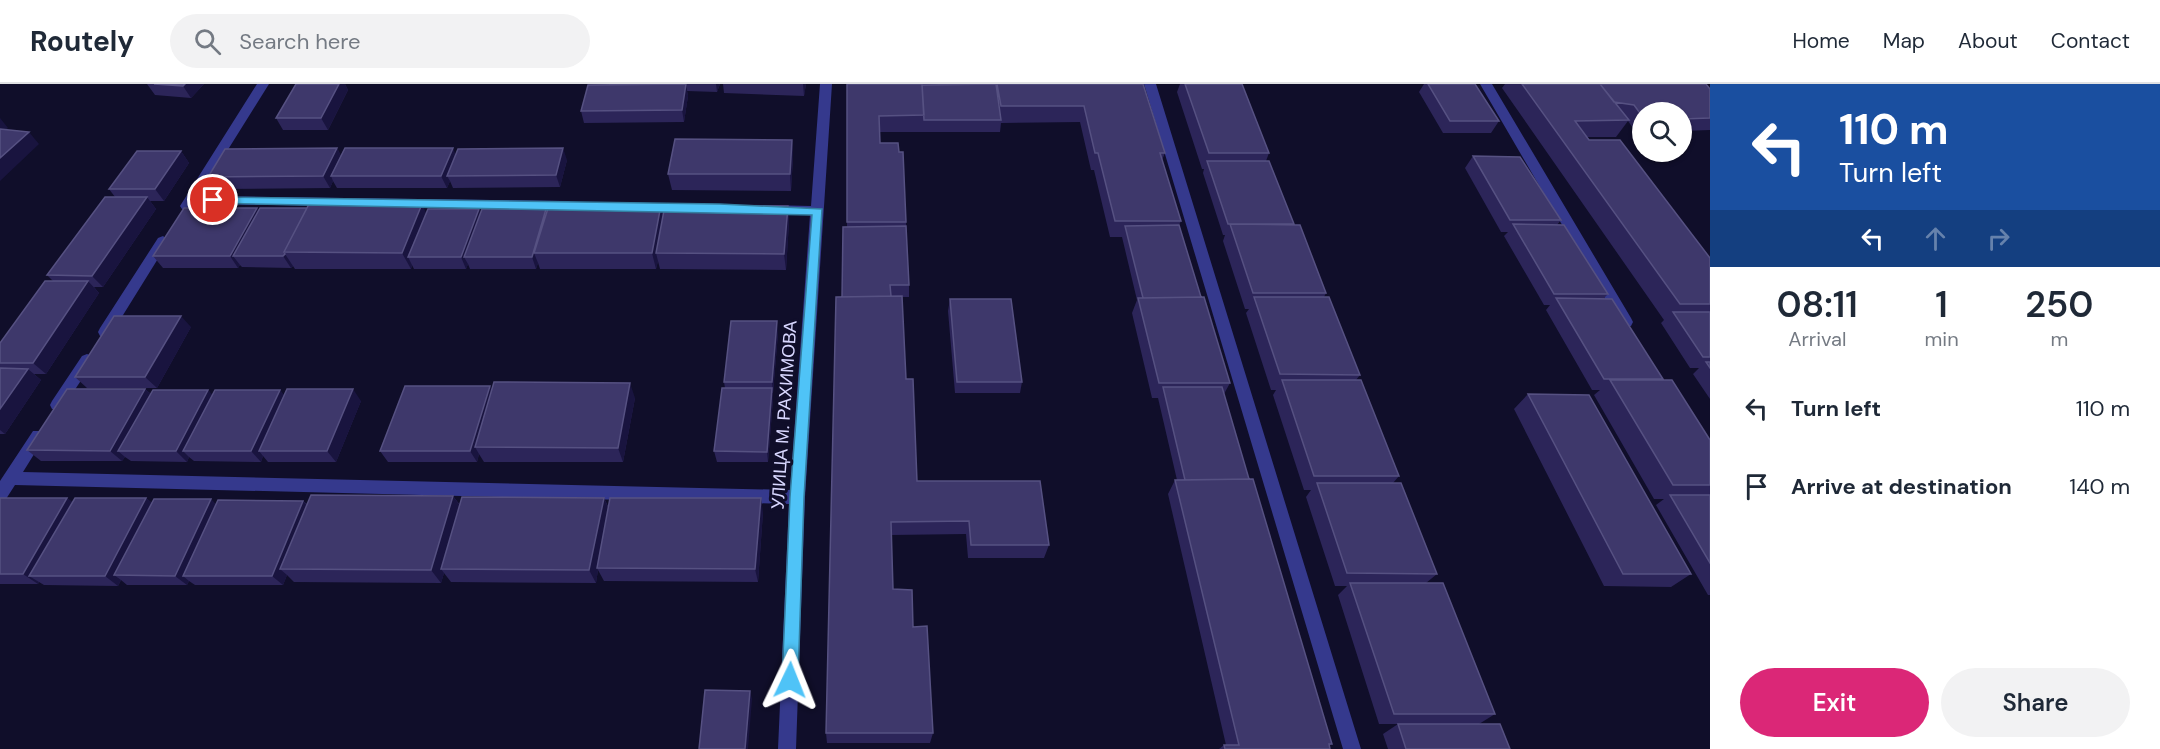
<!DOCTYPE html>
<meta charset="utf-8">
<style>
body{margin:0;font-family:"DM Sans",sans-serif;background:#f2f2f3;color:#1f2937;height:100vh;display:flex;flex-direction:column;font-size:22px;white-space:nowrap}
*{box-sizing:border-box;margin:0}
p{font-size:20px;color:#747a83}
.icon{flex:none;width:33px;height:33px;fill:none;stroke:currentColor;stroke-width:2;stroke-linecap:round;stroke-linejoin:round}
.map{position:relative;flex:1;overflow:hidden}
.details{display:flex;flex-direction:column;background:#fff;width:450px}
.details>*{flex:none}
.banner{background:#1a4fa0;color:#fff;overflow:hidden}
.fabs{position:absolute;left:1632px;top:18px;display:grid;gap:12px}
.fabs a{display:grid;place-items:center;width:60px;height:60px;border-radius:50%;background:#fff;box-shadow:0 2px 4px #0004;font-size:30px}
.pin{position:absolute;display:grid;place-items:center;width:51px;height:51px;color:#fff;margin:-26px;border:3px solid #fff;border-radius:50%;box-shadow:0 2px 6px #0007}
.me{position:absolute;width:66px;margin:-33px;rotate:2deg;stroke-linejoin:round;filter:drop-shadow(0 0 4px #0008)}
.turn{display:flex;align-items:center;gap:21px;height:126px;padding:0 30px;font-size:27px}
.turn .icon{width:78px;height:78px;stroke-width:2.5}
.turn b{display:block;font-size:42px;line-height:51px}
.lanes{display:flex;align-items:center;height:57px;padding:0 30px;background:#0003;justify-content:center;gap:30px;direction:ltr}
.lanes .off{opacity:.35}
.eta{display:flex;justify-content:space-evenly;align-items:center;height:102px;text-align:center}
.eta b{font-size:36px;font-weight:600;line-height:42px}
.action{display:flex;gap:12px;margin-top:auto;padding:12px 30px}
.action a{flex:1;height:69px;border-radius:36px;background:#db2777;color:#fff;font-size:24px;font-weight:600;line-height:69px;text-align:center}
.action a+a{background:#f2f2f3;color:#1f2937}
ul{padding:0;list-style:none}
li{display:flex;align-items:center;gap:18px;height:78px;padding:0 30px}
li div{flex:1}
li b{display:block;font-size:22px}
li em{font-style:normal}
header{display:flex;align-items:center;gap:36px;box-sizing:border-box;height:84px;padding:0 30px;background:#fff;border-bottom:2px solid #e0e1e3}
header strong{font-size:28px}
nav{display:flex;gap:33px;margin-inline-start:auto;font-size:21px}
.search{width:420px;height:54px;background:#f2f2f3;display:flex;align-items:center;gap:15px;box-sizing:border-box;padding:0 21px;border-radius:33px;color:#747a83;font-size:22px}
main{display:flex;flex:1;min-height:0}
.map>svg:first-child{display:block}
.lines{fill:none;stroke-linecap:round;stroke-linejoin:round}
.street{fill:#35398d;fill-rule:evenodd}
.wall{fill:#2c2559}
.shaded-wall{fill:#19143f}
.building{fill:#3e386b;stroke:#565182;stroke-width:1.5}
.route{fill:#4fc3f7;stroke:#337fa1;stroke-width:1.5}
.labels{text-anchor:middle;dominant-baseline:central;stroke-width:6;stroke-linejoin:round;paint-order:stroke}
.street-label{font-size:18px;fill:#d8d7ff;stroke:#100e2a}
</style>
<header>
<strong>Routely</strong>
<div class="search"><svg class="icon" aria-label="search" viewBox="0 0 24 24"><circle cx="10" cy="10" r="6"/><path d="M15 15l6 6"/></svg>Search here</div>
<nav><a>Home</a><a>Map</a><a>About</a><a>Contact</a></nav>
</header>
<main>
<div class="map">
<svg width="1710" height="665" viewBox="0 0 1710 665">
<rect width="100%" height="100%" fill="#100e2a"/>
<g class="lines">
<path class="street" d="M257 0H269L199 112 569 117 575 121 569 125 193 120 190 125H182L180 122Z
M820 0H832L805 413 796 665H778L789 420 15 401 6 415 0 417V397L33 347H43L46 351 23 388 790 406 810 131 767 129 761 125 767 121 811 122Z
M1144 0H1156L1361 665H1343Z
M1480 0H1492L1631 234 1633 238 1631 242H1621Z
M163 152 169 157 110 252H100L98 248 100 244 158 154Z
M87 270 92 272 94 276 92 280 62 325H52L50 321 52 317 82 272Z"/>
</g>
<path class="wall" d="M147 0H204L191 14 155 11Z
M296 0H345L348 6 328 46H283L276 34Z
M628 0H720L717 8 687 7 688 12 684 38 584 39 581 27Z
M723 0H806L804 12 724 9Z
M847 0H1143L1165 69 1162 76 1181 137 1179 141 1201 213 1230 299 1224 310 1249 395 1332 660 1329 662 1330 665H1219L1224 661H1226L1168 410 1175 396H1177L1158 314H1152L1132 229 1137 216 1122 153H1110L1094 86H1091L1080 38 1001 39 1000 48H879L880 59 899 68 906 138 909 201V213H902L906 295 917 397 1049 461 1044 474H968L966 450 891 451 893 505 913 543 933 649 930 659H827L826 649 842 213 847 142Z
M1180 0H1242L1269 69 1266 77 1294 140V141L1326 209 1324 213 1360 291 1356 296 1399 392 1393 399 1437 490 1426 499 1495 630 1479 640 1510 665H1388L1383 650 1398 640H1379L1338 511 1347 502H1335L1306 413 1311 406H1304L1273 311 1276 306H1271L1246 229 1249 225H1245L1223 157 1225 151H1223L1203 89 1204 85H1202L1177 8Z
M1424 0H1475L1499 37 1491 49H1443L1419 8Z
M1505 0H1706L1710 5V46L1682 47V28H1642V47H1635L1628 37 1616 53H1587L1710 174V315L1693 290 1699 284H1690L1661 239 1664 236 1502 4Z
M792 56 793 73 791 107 672 106 668 90Z
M337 64 341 72 456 71 567 76 560 103 453 104 450 97 447 104H337L333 97 330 104 216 105 208 93Z
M181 67 189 79 164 117H150L156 125 103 203H94L99 209 46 290H34L41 296 5 350H0V259L53 197 47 191 115 113 109 105Z
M1473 72 1561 136 1557 141 1608 210 1604 214 1663 295 1662 296 1710 356V511H1708L1656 421 1664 415H1654L1594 311 1600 306H1592L1546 226 1550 221H1544L1504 152 1508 148H1501L1465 84Z
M788 122 789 138 786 186 660 185 658 177 656 185H540L538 179 536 185H470L468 180 466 185H414L412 181 411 185H295L293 182 291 184 242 183 240 181 238 184H163L153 172 257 124 259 126 426 129 479 125 480 129 547 127 663 129Z
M950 215 1022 298 1020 309H955L948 227Z
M191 243 157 304H87L75 293Z
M778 249 773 309H772L773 315 768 378H717L714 367 725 304 724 298Z
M490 302 492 306 635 314 623 378H484L479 370 477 378H388L380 367Z
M145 305 151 310 208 306 212 311 280 306 284 312 361 317 336 378H268L263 372 261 378 194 377 189 373 187 378 131 377 125 373 122 377H41L27 366Z
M1528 310 1691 490 1671 503 1604 502 1514 325Z
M453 412 460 421 604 414 609 424 763 428 758 498 604 497 598 486 596 499 451 498 444 489 441 499 294 498 287 491 283 501H195L189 497 187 501H127L121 496 118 502 44 501 39 498 38 500H0V414H67L72 418 146 414 152 419 216 420 303 417 307 420Z"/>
<path class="shaded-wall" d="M185 0H204L191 14 183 2Z
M339 0H345L348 6 328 46 321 34Z
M686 0 688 12 684 38 682 26Z
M716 0H720L717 8Z
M803 0H806L804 12Z
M0 34 8 44 0 52Z
M29 48 39 60 0 97V74Z
M792 56 793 73 791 107 790 90Z
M337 64 343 76 331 92 333 97 330 104 323 92Z
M453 64 458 76 447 92 450 97 447 104 441 92Z
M563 64 567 76 560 103 556 91Z
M181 67 189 79 164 117 155 105Z
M147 113 156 125 103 203 92 192Z
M422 120 430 137 408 173 412 181 411 185 402 169Z
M661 121 665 137 656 169 658 177 656 185 652 169Z
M788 122 789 138 786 186 784 170Z
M257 124 265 136 233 172 240 181 238 184 230 172Z
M479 125 484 137 464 173 468 180 466 185 461 173Z
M546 125 550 137 534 169 538 179 536 185 532 173Z
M285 170 293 182 291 184 283 172Z
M88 197 99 209 46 290 33 279Z
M181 232 191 243 157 304 145 293Z
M777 237 778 249 773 309 772 298Z
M28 285 41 296 5 350 0 346V325Z
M630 299 635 314 623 378 618 364Z
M490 302 496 313 475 363 479 370 477 378 470 367Z
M772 304 773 315 768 378 767 368Z
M145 305 157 316 118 367 125 373 122 377 110 367Z
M353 305 361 317 336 378 327 367Z
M208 306 218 317 183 367 189 373 187 378 176 367Z
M280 306 289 317 259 367 263 372 261 378 251 367Z
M453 412 463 426 441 485 444 489 441 499 431 486Z
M67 414 80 424 29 492 39 498 38 500 23 490Z
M146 414 158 424 114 491 121 496 118 502 105 492Z
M604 414 610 428 597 484 598 486 596 499 589 486Z
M761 414 763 428 758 498 755 485Z
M211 415 222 426 183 492 189 497 187 501 175 492Z
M303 417 313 427 280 485 287 491 283 501 272 492Z
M750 607 752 615 748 665H745Z"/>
<path class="building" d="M154 0H185L183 2Z
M296 0H339L321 34H276Z
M686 0 682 26 581 27 588 1Z
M847 0H922L924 31 879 32 880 59H898L899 68H903L906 138H847Z
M996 0 1001 36H924L922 1Z
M997 0H1143L1165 69H1160L1181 137H1115L1098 69H1095L1084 22H1001Z
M1185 0H1242L1269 69H1209Z
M1428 0H1475L1499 37H1450Z
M1522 0H1600L1629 36 1575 37 1589 56H1620L1710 174V220H1680Z
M1600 0H1706L1710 5V34L1682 35V28H1642V32L1634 21 1614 18Z
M0 45 29 48 0 74Z
M675 55 792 56 790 90H668Z
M337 64 323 92 208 93 225 65Z
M345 64H453L441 92H331Z
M563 64 556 91 447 92 458 65Z
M137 67H181L155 105H109Z
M1473 72 1520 73 1561 136H1510Z
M1207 77H1269L1294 140H1228Z
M105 113H147L92 192 47 191Z
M309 120H422L402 169 284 168Z
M549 121H661L652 169H534Z
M665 121 788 122 784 170 656 169Z
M184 124H257L230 172H153Z
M260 124H307L284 168 285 170 283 172H233Z
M428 125H479L461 173H408Z
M482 125H546L532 173H464Z
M1230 140 1300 141 1326 209H1253Z
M1513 140 1564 141 1608 210H1554Z
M1179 141 1201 213 1143 214 1125 142Z
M906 142 909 201H890L891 212 842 213 843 143Z
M45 197H88L33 279H0V259Z
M902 212 906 295H913L917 397H1040L1049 461H971L969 437 891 438 893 505 912 506 913 543 927 542 933 649H826L836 213Z
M1204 213 1230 299H1159L1138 214Z
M1254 213H1329L1360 291 1280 290Z
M1556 214 1612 215 1663 295H1604Z
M950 215H1011L1022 298H957Z
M1673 228H1710V273H1703Z
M114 232H181L145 293H75Z
M731 237H777L772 298H724Z
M1706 278H1710V284Z
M0 284 28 285 0 325Z
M1282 296H1361L1399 392H1314Z
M1610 296H1672L1710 356V401H1673Z
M494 298 630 299 618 364 475 363Z
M405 302H490L470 367H380Z
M1163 303H1222L1249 395 1185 396Z
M722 304H772L767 368 714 367Z
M67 305H145L110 367 27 366Z
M287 305H353L327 367H259Z
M153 306H208L176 367H118Z
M215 306H280L251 367H183Z
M1528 310 1589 311 1691 490H1623Z
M1253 395 1332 660H1329L1330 665H1225L1224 661H1239L1175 396Z
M1317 399H1401L1437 490 1347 489Z
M311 411 453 412 431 486 280 485Z
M1670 411H1710V479Z
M462 413 604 414 589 486 441 485Z
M0 414H67L23 490H0Z
M75 414H146L105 492H29Z
M610 414H761L755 485 597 484Z
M154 415H211L175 492 114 491Z
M218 416 303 417 272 492H183Z
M1350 499H1443L1495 630H1394Z
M705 606 750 607 745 665H699Z
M1398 640H1500L1510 665H1406Z"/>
<path class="route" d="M213 113 720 120 822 125 804 413 798 596 796 602 790 604 784 602 782 596 790 413 812 131 209 119V114Z"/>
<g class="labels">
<g class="street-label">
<text transform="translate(784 331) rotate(-86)">УЛИЦА М. РАХИМОВА</text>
</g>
</g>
</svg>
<div class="fabs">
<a><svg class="icon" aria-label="search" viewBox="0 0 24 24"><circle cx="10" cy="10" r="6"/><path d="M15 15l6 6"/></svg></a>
</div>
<div class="pin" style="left:213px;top:116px;background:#d93025"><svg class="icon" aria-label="arrive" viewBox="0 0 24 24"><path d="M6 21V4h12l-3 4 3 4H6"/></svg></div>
<svg class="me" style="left:790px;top:596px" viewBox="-20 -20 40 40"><path d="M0-17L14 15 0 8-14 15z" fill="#4fc3f7" stroke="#fff" stroke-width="4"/></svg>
</div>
<section class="details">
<div class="banner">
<div class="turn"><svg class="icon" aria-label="left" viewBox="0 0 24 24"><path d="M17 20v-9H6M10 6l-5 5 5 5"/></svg><div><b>110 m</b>Turn left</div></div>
<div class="lanes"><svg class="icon" aria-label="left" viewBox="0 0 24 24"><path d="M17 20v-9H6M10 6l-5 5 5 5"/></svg><svg class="icon off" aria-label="ahead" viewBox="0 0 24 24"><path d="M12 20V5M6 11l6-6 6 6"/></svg><svg class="icon off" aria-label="right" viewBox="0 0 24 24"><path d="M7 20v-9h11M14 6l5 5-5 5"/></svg></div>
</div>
<div class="eta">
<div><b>08:11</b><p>Arrival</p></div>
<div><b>1</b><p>min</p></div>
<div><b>250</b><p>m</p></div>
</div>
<ul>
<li><svg class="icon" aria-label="left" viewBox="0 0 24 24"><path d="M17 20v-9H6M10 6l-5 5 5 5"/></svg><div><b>Turn left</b></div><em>110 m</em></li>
<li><svg class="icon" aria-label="arrive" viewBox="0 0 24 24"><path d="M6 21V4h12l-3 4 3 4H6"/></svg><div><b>Arrive at destination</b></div><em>140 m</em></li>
</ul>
<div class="action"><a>Exit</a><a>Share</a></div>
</section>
</main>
